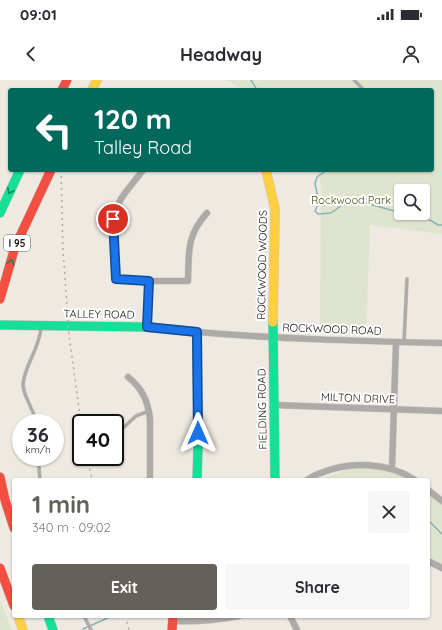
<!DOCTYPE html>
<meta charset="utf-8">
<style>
body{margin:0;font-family:Quicksand,sans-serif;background:#f7f7f7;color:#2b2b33;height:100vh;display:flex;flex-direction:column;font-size:15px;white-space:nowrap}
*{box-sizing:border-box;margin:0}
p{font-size:13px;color:#7c7c81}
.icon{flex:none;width:22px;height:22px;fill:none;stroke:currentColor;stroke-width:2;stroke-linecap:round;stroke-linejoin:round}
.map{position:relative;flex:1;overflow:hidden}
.side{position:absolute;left:12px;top:398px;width:418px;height:140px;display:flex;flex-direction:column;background:#fff;border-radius:4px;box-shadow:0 1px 3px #0004}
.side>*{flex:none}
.hud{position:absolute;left:8px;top:8px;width:426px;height:84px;border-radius:4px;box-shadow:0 1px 3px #0004;background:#00695c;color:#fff;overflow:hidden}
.buttons{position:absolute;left:394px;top:104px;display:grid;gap:8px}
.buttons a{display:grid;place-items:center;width:36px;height:36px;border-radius:4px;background:#fff;box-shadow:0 1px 3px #0004;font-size:20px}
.speed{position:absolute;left:12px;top:334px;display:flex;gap:8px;font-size:20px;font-weight:700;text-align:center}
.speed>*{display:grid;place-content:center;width:52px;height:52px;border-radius:50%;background:#fff;box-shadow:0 1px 3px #0004;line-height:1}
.speed small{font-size:10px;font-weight:400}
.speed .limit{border:2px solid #111;border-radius:6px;background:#fff;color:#111}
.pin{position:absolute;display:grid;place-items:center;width:34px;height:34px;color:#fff;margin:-17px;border:2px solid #fff;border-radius:50%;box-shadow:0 1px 4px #0007}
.me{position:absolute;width:44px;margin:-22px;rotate:0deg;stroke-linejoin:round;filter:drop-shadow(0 0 3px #0008)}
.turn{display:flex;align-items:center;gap:14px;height:84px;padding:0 20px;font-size:18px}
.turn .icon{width:52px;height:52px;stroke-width:2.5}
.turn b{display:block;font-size:28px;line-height:34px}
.round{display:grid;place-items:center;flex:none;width:42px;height:42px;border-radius:4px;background:#f7f7f7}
.summary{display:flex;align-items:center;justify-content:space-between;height:68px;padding:0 20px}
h1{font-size:24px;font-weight:700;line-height:30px;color:#64605a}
.primary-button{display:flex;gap:8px;margin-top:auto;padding:8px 20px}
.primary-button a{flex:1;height:46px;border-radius:4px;background:#64605a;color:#fff;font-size:16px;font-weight:700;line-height:46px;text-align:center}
.primary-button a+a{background:#f7f7f7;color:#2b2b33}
.status{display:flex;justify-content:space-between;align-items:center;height:28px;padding:0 20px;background:#fff;direction:ltr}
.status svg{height:11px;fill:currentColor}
header{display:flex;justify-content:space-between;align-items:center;height:52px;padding:0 20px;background:#fff;font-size:18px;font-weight:700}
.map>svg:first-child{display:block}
.green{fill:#dfe4ce;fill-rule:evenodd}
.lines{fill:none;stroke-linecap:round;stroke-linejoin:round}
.stream{stroke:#8bb2b2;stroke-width:1.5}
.lane-casing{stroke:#cbc7c1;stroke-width:4}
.street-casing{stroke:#cbc7c1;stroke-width:7}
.fast-casing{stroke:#cbc7c1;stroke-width:10}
.slow-casing{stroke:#cbc7c1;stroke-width:10}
.jam-casing{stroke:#cbc7c1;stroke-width:10}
.lane{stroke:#adaaa7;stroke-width:3}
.street{stroke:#adaaa7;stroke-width:6}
.fast{stroke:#16e098;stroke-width:9}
.slow{stroke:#ffcf43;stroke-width:9}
.jam{stroke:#f24e42;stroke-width:9}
.rail{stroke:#ada9a6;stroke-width:1.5;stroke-dasharray:2 4;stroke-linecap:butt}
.jam-bridge-casing{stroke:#cbc7c1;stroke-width:10;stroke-linecap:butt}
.jam-bridge{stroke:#f24e42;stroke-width:9}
.oneway{stroke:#17855b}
.route-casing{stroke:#114b97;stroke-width:10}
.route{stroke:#1a73e8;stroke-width:7}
.labels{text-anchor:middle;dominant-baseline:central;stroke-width:4;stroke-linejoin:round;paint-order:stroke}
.shield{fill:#fff;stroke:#5e5c58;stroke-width:1}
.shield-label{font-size:10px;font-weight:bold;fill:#191611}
.park-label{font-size:11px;fill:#465617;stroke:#fff}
.street-label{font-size:11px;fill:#191611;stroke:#fff}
</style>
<div class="status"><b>09:01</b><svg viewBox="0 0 49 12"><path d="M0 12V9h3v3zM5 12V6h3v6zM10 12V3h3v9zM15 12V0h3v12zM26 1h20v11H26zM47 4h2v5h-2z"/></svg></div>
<header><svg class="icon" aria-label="back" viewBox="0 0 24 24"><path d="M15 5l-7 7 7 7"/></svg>Headway<svg class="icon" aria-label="person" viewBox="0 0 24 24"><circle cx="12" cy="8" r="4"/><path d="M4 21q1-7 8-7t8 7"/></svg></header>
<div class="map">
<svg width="442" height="550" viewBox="0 0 442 550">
<rect width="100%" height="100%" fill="#eeeae2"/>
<path class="green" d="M227 0H442V154L370 145 366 256 320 254 321 103 316 90H432V10H245ZM401 111H423V133H401Z
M361 385 392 389 413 400H318Z
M428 410 442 421V489L428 481Z
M0 519 12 550H0Z"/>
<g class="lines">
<path class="stream" d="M251 0 257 10
M327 90 317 97 315 104 319 122 315 131 318 134 331 133 342 125 366 123 401 133
M402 133 430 140 438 145H442
M428 440 442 454
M83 549 112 536"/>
<g class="lane-casing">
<path id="lane" d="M354 0 364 10
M404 262 407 199
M35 343C35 338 34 333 31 328 28 320 23 313 23 304 25 284 40 268 41 247
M115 350 122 349 136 336 149 331
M38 377 40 400
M84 536 91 550"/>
</g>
<g class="street-casing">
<path id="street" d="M143 90 125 113 121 119 115 131 113 147 117 199 149 201H188C189 173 186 156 207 133
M147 247 149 201
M197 252C279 259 360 261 442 263
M128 297C142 308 148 321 150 339V400
M274 325 442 331
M392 389 396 262
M307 400C312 397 316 394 321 393 350 381 388 382 415 400
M428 410 442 421
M428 481 442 488
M290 536 297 550
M173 541C195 542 217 540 239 536"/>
</g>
<g class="fast-casing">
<path id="fast" d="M0 133 20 90
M273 242 275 400
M0 245 147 247 197 252 198 367 197 400
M48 536 53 550"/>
</g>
<g class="slow-casing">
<path id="slow" d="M92 10 97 0
M266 90 275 129 273 242
M18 536 23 550"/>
</g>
<g class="jam-casing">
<path id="jam" d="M0 219 15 167 51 90
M0 397 5 420 14 448
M0 488 14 526
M172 550 173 536"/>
</g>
<use href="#lane" class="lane"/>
<use href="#street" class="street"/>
<use href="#fast" class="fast"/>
<use href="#slow" class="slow"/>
<use href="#jam" class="jam"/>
<path class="rail" d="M62 10V0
M61 90 63 170 69 255 81 343
M87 377 92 400
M125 536 129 550"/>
<g class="jam-bridge-casing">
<path id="jam-bridge" d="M62 10 67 0"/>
</g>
<use href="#jam-bridge" class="jam-bridge"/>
</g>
<defs><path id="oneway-chevron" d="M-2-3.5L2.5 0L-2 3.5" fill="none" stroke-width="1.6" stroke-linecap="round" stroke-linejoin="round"/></defs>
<g class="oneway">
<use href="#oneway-chevron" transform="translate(10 111) rotate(116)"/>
<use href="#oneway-chevron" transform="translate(11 182) rotate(-73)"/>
</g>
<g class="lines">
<g class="route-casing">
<path id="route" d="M113 139 116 199 149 201 147 247 197 252 198 353"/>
</g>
<use href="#route" class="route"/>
</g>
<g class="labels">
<rect class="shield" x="4" y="155" width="26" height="16" rx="3"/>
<g class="shield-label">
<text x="17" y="163">I 95</text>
</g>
<g class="park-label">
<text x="351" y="120">Rockwood Park</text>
</g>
<g class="street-label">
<text transform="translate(262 185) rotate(-89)">ROCKWOOD WOODS</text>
<text transform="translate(99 234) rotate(1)">TALLEY ROAD</text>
<text transform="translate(332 249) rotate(2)">ROCKWOOD ROAD</text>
<text transform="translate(358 318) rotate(2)">MILTON DRIVE</text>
<text transform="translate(262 329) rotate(-91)">FIELDING ROAD</text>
</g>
</g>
</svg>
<div class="buttons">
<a><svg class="icon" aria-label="search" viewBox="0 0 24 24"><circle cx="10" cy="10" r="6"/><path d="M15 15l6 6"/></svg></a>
</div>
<div class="speed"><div>36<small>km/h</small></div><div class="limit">40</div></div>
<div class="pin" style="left:113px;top:139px;background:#d93025"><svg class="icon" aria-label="arrive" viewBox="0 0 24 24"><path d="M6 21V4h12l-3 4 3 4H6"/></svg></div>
<svg class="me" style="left:198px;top:353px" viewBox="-20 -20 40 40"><path d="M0-17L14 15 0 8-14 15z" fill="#1a73e8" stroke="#fff" stroke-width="4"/></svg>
<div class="hud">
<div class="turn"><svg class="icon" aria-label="left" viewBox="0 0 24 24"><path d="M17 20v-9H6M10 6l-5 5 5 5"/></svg><div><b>120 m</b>Talley Road</div></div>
</div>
<section class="side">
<div class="summary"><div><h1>1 min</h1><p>340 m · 09:02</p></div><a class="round"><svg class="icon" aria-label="close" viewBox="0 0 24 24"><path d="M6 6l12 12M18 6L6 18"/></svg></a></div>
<div class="primary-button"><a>Exit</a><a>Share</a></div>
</section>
</div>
